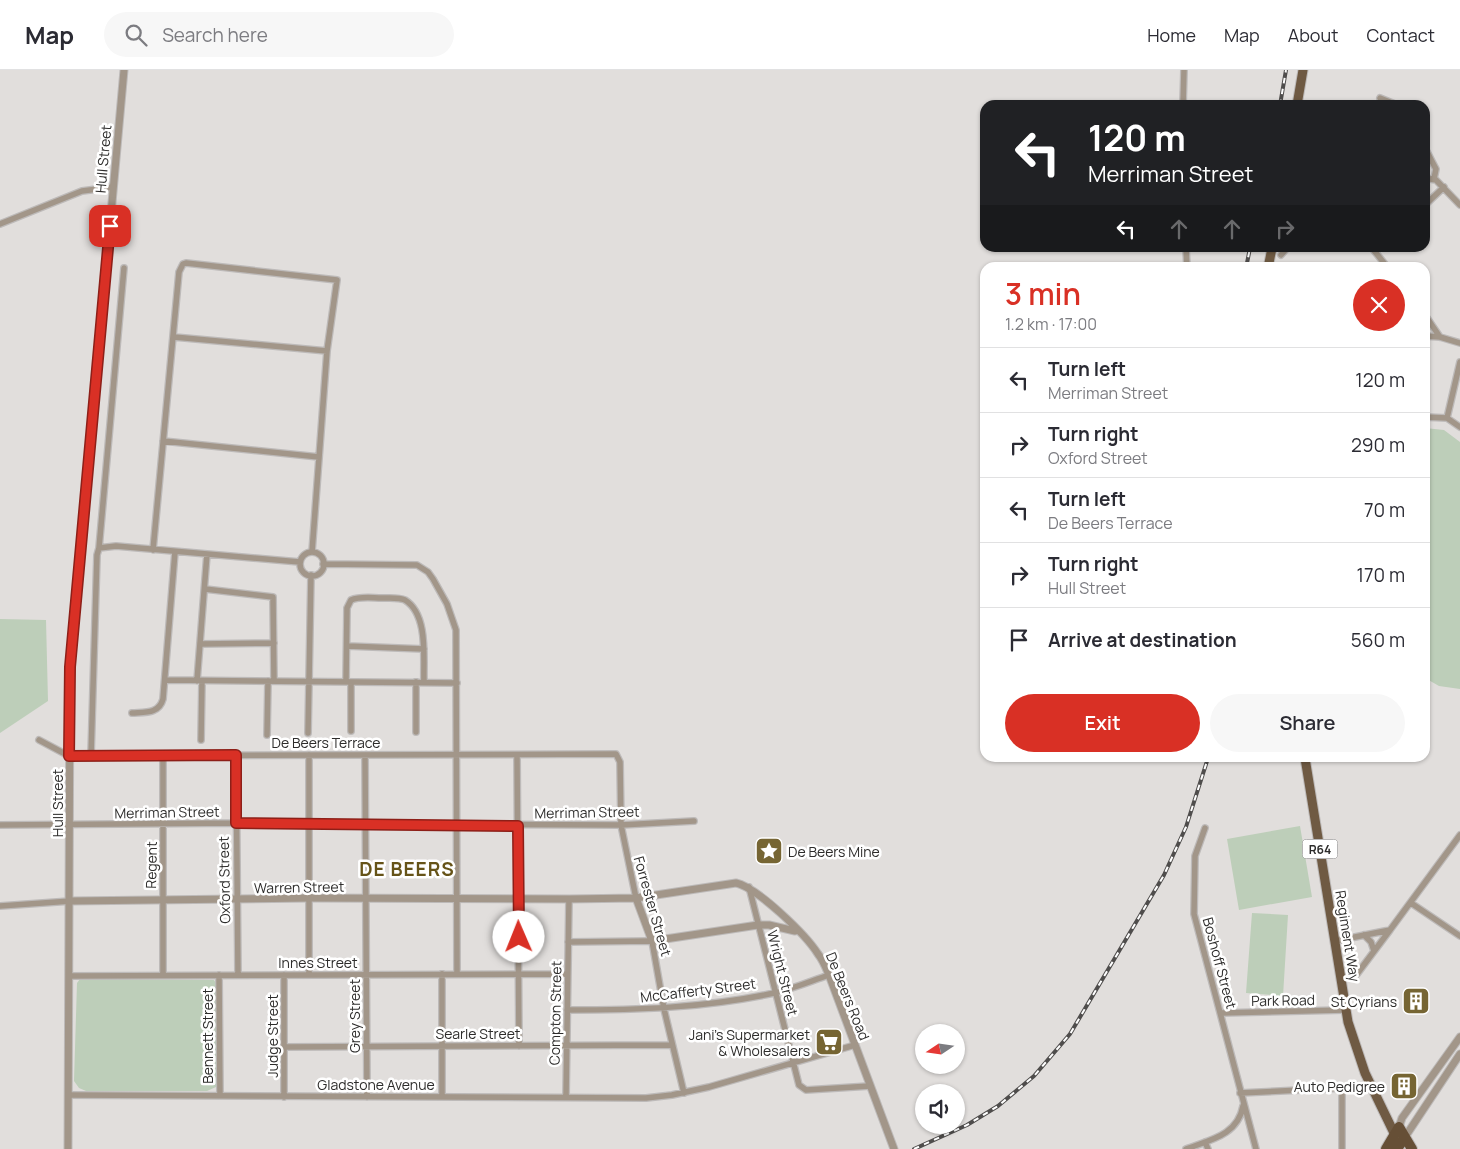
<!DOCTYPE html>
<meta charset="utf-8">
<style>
body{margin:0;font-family:Manrope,sans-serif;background:#f7f7f7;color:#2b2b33;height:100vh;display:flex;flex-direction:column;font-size:19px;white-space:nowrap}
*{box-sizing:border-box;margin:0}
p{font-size:16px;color:#7c7c81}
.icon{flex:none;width:28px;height:28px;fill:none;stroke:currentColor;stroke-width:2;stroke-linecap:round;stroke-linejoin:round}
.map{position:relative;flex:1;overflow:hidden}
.side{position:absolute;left:980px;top:192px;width:450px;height:500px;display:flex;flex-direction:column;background:#fff;border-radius:15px;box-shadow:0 1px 4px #0004}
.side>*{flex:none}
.hud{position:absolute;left:980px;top:30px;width:450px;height:152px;border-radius:15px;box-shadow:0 1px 4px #0004;background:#202124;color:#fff;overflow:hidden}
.needle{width:32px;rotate:257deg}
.fabs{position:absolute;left:915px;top:954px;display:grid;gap:10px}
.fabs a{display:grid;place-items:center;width:50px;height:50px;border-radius:50%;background:#fff;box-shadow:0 1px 4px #0004;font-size:25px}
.pin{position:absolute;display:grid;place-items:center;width:42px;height:42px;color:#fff;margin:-21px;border-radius:10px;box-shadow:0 2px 8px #0006}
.me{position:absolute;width:55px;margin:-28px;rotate:359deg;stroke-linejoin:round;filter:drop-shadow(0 0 4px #0008)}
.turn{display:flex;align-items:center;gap:18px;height:105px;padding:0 25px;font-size:22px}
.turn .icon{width:65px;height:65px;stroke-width:2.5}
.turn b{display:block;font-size:35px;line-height:42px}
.lanes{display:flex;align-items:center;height:48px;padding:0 25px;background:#0003;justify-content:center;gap:25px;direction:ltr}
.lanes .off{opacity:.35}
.round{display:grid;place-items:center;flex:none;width:52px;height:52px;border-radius:26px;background:#f7f7f7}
.overview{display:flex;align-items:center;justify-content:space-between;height:85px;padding:0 25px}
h1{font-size:30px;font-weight:600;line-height:38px;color:#d93025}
.action{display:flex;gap:10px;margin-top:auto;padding:10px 25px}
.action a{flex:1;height:58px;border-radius:30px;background:#d93025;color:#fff;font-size:20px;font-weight:600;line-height:58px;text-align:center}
.action a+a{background:#f7f7f7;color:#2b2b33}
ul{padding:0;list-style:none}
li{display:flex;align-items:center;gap:15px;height:65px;padding:0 25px;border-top:1px solid #e1e1e2}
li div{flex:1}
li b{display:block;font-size:19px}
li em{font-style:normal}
header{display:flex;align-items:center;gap:30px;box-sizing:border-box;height:70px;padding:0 25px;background:#fff;border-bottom:1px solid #e1e1e2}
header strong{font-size:24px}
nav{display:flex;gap:28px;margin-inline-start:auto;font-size:18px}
.search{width:350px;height:45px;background:#f7f7f7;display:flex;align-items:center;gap:12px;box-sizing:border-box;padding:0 18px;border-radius:28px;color:#7c7c81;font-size:19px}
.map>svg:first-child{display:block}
.green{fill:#bdceb9}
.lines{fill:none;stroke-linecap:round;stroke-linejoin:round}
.minor-casing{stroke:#bdbab9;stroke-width:8}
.tertiary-casing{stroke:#bdbab9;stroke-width:9}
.primary-casing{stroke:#bdbab9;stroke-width:11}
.trunk-casing{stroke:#bdbab9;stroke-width:12}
.minor{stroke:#a29689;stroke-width:5.5}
.tertiary{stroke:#a29689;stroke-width:7}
.primary{stroke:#6f5a43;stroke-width:9}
.trunk{stroke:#664f36;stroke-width:10}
.rail-casing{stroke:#4f4d4c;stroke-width:4}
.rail{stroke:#fff;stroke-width:2;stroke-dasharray:5.5;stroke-linecap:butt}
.route-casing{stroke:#8d1f18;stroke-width:12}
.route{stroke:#d93025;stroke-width:9}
.labels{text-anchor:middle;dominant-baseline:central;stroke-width:5;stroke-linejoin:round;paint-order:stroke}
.shield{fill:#fff;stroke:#6c6b6b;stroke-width:1}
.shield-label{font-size:12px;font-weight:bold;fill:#2d2c2b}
.street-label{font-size:14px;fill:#2d2c2b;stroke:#fff}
.poi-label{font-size:14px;fill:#2d2c2b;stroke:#fff;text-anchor:end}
.district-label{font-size:19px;font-weight:bold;letter-spacing:1px;fill:#665318;stroke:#fff}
</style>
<header>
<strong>Map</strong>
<div class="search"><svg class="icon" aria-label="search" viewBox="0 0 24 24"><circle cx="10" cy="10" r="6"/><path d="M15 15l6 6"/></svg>Search here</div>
<nav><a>Home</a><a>Map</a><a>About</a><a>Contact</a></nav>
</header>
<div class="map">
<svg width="1460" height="1079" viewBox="0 0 1460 1079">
<rect width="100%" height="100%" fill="#e1dedc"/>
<path class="green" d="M1425 358 1444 360 1460 372V619L1439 616 1425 608Z
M0 549 46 550 48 631 0 663Z
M1300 756 1312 827 1239 840 1227 769Z
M1252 843 1288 845 1283 926 1246 923Z
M80 909 214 910 217 915 216 1017 207 1021H86L79 1018 74 1011 77 913Z"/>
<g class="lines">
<g class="minor-casing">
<path id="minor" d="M1380 28 1397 35
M1183 35 1184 0
M1425 78 1436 99 1434 109
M1425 108 1436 110 1460 135
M1425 135 1444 117
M0 154 82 121 113 117
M1186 178 1187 198
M1372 178 1388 198
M1281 185 1287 178
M1425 245 1440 267
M1425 266 1440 267 1460 273
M174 267 327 281
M1425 347 1447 348 1460 357
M1447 348 1460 292
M163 371 319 387
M99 478 124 198
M153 480 179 202 183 194 186 193 337 210 327 281 312 482
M300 494a12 12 0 1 1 24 0a12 12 0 1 1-24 0Z
M323 494 417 495 428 502 433 509 447 534 456 560 457 904
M205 519 273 527 274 611
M200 574 274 573
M347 576 424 579
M165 610 457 613
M197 611 207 484
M346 612 347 538 351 530C360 526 372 528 382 528 389 528 399 527 405 530 429 545 423 589 424 612
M416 612V662
M132 643C145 642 159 644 163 629L175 482
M351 661V612
M308 663 311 505
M267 665 268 611
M39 670 69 686 616 684 620 692 621 755 636 828
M201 670 202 611
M91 685 97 485 99 478 116 476 300 492
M163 685V905
M236 685 238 905
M365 685 367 1027
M517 685 519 976
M0 755 236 753 621 755 694 751
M1205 758 1195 786 1194 844 1256 1079
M749 817 799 1015 806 1020 870 1016
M1411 833 1460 866
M0 836 71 831
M1364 865 1371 872 1374 881
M1335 871 1390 860 1460 765
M568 872 652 871 664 939 684 1023
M1357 904 1390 860
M219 905 220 1026
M284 905V1027
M309 905V685
M69 906 567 904
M567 940C636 940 705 938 774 923 792 919 811 911 829 905
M1221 943 1345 940
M284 977 672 975
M1342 1018V1079
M1240 1023 1342 1018 1370 1014
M68 1025 646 1028 672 1025 709 1017 855 975
M442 1027V904
M566 1027 569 829
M1205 1072 1208 1079
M1186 1079C1210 1070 1238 1065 1243 1036"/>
</g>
<g class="tertiary-casing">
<path id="tertiary" d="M636 828 652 871 758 855H769L795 861
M71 831 310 828 569 829 636 828 736 813C758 818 806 865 818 884 823 890 826 898 829 905L894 1079
M1399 1057 1402 1048 1460 967
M1405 1067 1460 984
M68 1079 70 597 124 0"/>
</g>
<g class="primary-casing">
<path id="primary" d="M1297 35 1303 0
M1268 198 1272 178
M1305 688 1348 952 1365 1003 1395 1065"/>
</g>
<g class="trunk-casing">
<path id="trunk" d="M1399 1057 1412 1079
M1386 1079 1399 1057
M1397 1079 1405 1067"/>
</g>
<use href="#minor" class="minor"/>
<use href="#tertiary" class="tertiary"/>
<use href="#primary" class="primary"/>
<use href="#trunk" class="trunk"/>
<g class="rail-casing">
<path id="rail" d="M1280 35 1286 0
M1246 198 1250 178
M914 1079 967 1055 998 1036 1034 1006 1070 964 1164 805 1186 757 1208 688"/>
</g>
<use href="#rail" class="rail"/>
</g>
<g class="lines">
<g class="route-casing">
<path id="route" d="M110 156 70 597 69 686 236 685V753L518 756 519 867"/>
</g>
<use href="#route" class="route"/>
</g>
<defs>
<g id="sight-square" transform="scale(1.4375)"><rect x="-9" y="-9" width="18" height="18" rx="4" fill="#766533" stroke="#fff"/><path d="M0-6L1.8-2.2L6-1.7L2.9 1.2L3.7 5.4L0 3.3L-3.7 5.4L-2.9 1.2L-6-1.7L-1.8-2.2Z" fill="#fff"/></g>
<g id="building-square" transform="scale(1.4375)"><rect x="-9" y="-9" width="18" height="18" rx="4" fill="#766533" stroke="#fff"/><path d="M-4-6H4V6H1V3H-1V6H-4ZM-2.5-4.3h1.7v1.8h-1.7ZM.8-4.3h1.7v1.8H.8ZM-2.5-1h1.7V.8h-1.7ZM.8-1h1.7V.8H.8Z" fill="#fff"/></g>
<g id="supermarket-square" transform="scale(1.4375)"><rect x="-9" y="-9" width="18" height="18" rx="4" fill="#766533" stroke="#fff"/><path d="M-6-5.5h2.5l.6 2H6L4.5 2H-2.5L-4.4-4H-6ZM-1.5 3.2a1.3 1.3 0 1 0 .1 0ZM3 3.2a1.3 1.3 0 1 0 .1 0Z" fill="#fff"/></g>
</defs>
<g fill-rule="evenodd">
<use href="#sight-square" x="769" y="781"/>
<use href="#building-square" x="1416" y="931"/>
<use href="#supermarket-square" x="829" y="972"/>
<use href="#building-square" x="1404" y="1016"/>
</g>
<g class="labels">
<rect class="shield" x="1302.5" y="769.5" width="35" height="19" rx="4"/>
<g class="shield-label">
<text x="1320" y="779">R64</text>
</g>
<g class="street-label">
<text transform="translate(103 89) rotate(-85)">Hull Street</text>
<text x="326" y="672">De Beers Terrace</text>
<text transform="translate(57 733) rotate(-90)">Hull Street</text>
<text transform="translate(167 742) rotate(-1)">Merriman Street</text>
<text transform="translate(587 742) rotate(-1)">Merriman Street</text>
<text transform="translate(151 795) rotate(-89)">Regent</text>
<text transform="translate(224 810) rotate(-91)">Oxford Street</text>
<text transform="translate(299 817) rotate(-1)">Warren Street</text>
<text transform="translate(653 836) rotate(74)">Forrester Street</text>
<text transform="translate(1348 866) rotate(81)">Regiment Way</text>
<text x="318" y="892">Innes Street</text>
<text transform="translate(1220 893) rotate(75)">Boshoff Street</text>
<text transform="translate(783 903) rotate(76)">Wright Street</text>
<text transform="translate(698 920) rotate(-7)">McCafferty Street</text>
<text transform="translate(848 926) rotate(68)">De Beers Road</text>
<text transform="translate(1283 930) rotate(-1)">Park Road</text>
<text transform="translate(555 943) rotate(-89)">Compton Street</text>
<text transform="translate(354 946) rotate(-90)">Grey Street</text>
<text x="478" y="963">Searle Street</text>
<text transform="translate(207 966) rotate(-90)">Bennett Street</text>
<text transform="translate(272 966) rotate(-90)">Judge Street</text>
<text x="376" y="1014">Gladstone Avenue</text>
</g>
<g class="poi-label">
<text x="788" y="781" text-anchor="start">De Beers Mine</text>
<text x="1397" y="931">St Cyrians</text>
<text x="810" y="964">Jani's Supermarket<tspan x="810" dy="16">&amp; Wholesalers</tspan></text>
<text x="1385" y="1016">Auto Pedigree</text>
</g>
<g class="district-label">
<text x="407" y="799">DE BEERS</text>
</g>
</g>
</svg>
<div class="fabs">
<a><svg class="needle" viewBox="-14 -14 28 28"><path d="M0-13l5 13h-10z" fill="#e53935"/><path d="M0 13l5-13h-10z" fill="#7c7c81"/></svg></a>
<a><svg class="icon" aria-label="sound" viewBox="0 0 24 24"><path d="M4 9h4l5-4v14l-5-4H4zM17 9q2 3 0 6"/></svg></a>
</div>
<div class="pin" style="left:110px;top:156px;background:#d93025"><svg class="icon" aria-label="arrive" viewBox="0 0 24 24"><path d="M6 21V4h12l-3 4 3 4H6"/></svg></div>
<svg class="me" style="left:519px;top:867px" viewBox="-20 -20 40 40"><circle r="19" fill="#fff"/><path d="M0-13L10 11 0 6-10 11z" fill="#d93025"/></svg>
<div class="hud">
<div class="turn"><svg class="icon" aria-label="left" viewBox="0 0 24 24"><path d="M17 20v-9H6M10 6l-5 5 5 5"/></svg><div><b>120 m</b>Merriman Street</div></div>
<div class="lanes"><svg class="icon" aria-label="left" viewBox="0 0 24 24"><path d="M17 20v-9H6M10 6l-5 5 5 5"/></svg><svg class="icon off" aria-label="ahead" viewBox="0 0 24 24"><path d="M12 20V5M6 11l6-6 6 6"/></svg><svg class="icon off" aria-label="ahead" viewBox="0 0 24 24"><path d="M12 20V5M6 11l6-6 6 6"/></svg><svg class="icon off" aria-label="right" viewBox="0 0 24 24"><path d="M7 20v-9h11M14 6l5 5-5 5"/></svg></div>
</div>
<section class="side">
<div class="overview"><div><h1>3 min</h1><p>1.2 km · 17:00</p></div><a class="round" style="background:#d93025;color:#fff"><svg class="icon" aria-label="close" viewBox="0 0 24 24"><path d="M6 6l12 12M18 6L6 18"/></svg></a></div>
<ul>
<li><svg class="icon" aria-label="left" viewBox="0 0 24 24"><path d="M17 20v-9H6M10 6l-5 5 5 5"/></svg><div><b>Turn left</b><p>Merriman Street</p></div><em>120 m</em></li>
<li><svg class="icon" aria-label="right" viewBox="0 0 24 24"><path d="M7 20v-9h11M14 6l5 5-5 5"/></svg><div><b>Turn right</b><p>Oxford Street</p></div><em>290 m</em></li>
<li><svg class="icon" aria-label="left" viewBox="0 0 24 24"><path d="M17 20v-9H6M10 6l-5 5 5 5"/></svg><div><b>Turn left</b><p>De Beers Terrace</p></div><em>70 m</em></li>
<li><svg class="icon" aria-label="right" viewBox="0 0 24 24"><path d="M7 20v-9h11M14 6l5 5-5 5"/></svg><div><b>Turn right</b><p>Hull Street</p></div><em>170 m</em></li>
<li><svg class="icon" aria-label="arrive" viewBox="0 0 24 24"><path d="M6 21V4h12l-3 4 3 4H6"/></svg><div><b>Arrive at destination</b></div><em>560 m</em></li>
</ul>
<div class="action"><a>Exit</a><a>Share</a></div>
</section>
</div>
